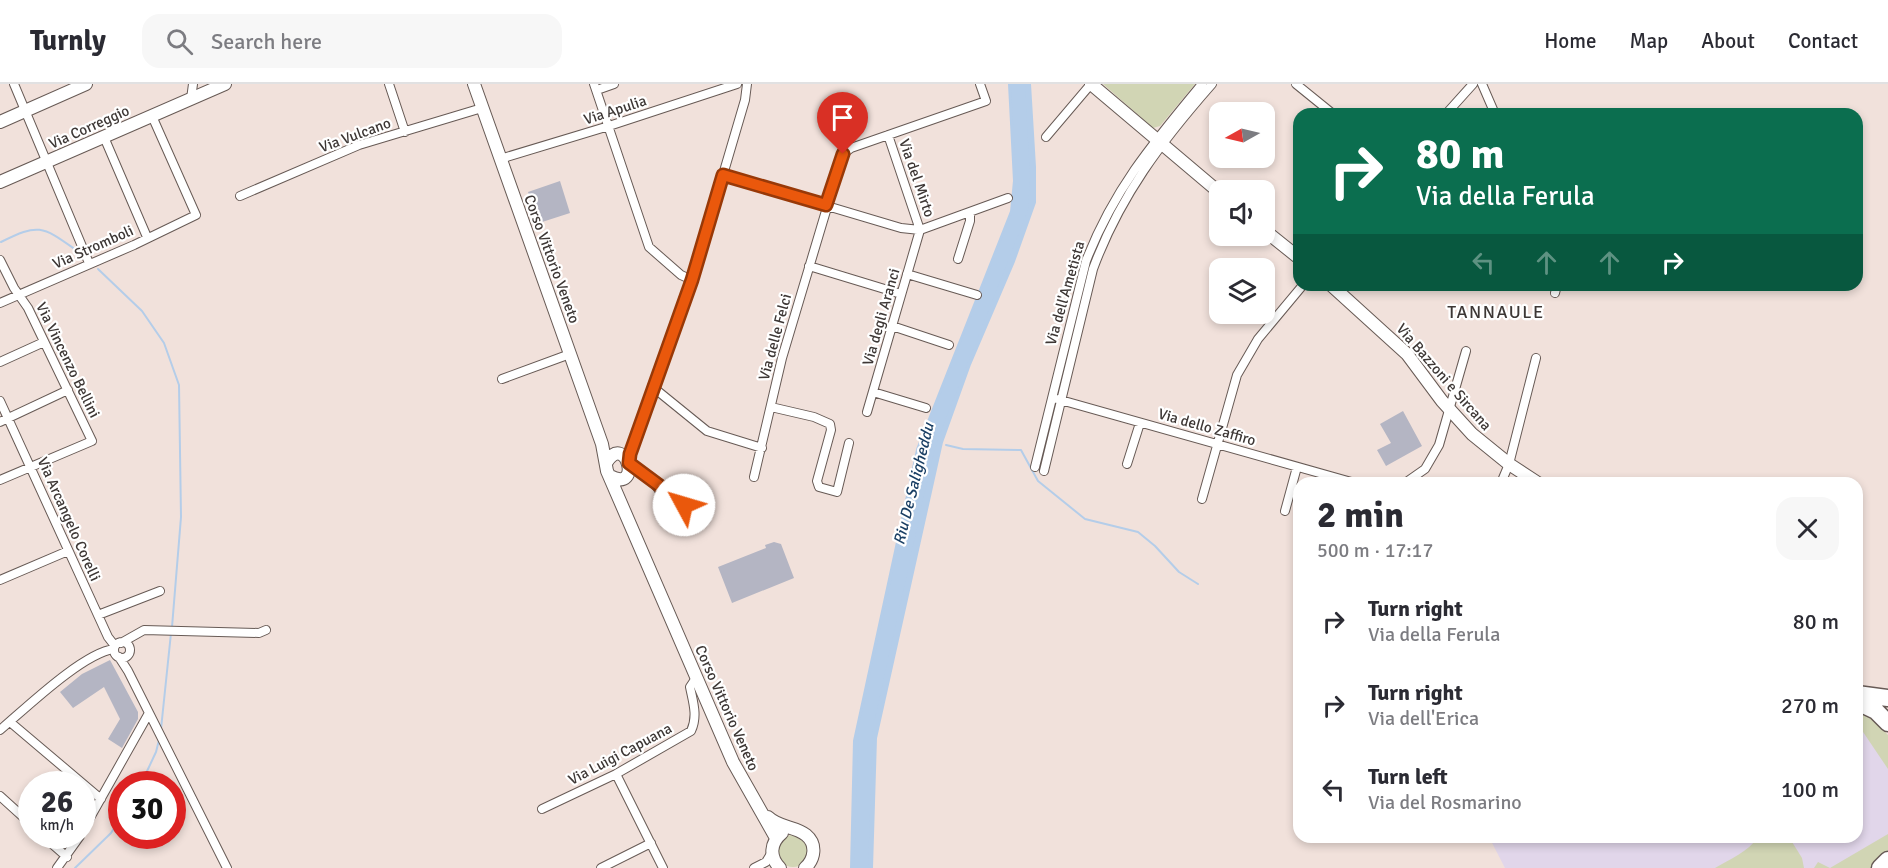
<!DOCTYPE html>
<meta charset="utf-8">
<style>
body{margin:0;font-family:Signika,sans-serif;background:#f7f7f7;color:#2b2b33;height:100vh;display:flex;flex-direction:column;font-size:22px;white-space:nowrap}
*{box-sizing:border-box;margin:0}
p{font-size:20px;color:#7c7c81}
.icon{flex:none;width:33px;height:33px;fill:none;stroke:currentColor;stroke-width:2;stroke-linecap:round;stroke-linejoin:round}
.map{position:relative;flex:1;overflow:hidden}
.side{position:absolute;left:1293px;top:393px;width:570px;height:366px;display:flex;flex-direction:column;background:#fff;border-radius:18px;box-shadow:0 3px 9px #0003}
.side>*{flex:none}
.banner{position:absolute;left:1293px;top:24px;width:570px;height:183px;border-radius:18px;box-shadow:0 3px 9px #0003;background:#0b6e4f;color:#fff;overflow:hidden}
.needle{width:39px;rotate:262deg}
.controls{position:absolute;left:1209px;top:18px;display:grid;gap:12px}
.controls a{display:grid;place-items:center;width:66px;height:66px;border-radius:12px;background:#fff;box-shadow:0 3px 9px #0003;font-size:30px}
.speed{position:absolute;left:18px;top:687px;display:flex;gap:12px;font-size:30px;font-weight:700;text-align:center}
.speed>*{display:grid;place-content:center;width:78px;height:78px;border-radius:50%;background:#fff;box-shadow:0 3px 9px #0003;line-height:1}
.speed small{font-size:15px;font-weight:400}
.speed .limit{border:9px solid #d22;background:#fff;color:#111}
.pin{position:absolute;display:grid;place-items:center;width:51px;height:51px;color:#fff;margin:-62px -26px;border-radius:50% 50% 50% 0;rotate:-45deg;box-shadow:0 0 6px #0007}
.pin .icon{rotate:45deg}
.me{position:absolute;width:66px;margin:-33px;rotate:309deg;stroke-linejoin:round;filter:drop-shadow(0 0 4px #0008)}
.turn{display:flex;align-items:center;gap:21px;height:126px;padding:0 24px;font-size:27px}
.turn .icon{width:78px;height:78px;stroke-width:2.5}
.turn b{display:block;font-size:42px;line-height:51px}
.lanes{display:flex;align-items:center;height:57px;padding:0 24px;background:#0003;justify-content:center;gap:30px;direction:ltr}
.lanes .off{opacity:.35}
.round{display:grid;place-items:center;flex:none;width:63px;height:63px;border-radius:18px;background:#f7f7f7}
.overview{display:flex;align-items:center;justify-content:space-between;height:102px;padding:0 24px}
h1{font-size:36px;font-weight:800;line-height:45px}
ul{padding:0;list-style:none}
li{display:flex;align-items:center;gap:18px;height:84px;padding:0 24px}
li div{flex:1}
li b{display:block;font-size:22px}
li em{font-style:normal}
header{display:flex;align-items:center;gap:36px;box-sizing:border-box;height:84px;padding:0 30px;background:#fff;border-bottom:2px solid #e1e1e2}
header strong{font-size:28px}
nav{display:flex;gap:33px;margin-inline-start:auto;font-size:21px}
.search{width:420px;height:54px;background:#f7f7f7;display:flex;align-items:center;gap:15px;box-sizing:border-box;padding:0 21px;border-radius:18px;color:#7c7c81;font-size:22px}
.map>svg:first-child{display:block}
.medical{fill:#e1d6ea}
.green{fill:#d1d5b4}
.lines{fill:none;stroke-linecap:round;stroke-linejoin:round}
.stream{stroke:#b4cde9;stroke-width:2}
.canal{stroke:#b4cde9;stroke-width:8}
.river{stroke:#b4cde9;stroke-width:14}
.building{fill:#b4b5c3}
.street-casing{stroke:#675a55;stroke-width:10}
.secondary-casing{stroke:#675a55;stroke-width:14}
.highway-casing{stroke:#675a55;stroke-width:19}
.street{stroke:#fff;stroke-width:8}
.secondary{stroke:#fff;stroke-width:12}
.highway{stroke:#fff;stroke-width:16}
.route-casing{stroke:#983908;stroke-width:15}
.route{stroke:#ea580c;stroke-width:10}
.labels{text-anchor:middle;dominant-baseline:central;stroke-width:4.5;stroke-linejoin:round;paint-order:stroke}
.street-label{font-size:15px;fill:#3d3735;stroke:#fff}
.water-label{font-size:16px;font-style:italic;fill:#1a3f64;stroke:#fff}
.quarter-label{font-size:18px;letter-spacing:1.5px;fill:#3d3735;stroke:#fff}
</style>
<header>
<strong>Turnly</strong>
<div class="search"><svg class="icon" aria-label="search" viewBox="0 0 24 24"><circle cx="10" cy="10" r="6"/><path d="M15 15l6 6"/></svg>Search here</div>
<nav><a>Home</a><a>Map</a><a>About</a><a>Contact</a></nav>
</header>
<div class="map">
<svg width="1888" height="784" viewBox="0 0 1888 784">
<rect width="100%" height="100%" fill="#f1e1db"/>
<path class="medical" d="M1857 627 1888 651V766L1871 784H1505L1489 753H1857Z"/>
<path class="green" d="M1103 0H1195L1160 42 1153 44Z
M1857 627 1875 637 1888 651V685L1857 639Z
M1888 750V766L1871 784H1814L1818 778 1830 784Z
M777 767a16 16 0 1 1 32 0a16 16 0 1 1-32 0Z
M1758 753H1789L1802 774 1804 784H1715C1730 775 1748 768 1758 753Z"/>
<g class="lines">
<path class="stream" d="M1 158C39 139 42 142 76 166
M98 185 142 227 164 259 179 301 181 433 172 543
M933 348 935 353
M946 361 963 365 1021 366 1038 397 1085 435 1138 448 1155 462 1179 488 1198 500
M161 645 171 549
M141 700 156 668 159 656
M75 784 111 749 122 732"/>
<path class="canal" d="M854 784 857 657 920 366 1014 128 1017 97 1012 0
M869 784 873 654 939 358 967 280 1011 177 1032 118V83L1027 0"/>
<path class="river" d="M861 784 866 643 925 375 933 348 1021 125 1023 96 1018 0"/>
</g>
<path class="building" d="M560 97 570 129 539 139 528 108Z
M1403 327 1422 362 1386 382 1377 366 1391 359 1380 340Z
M774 458 781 460 794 494 732 519 718 483 766 464 765 461Z
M110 576 138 628V635L122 664 108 655 120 635 104 603 73 624 60 608 82 590Z"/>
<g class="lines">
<g class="street-casing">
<path id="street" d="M14 0 89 179
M389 0 405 48
M594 0 649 163 681 191 692 196
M1296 0 1333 30
M1482 0 1495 30
M597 6 614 0
M191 15 193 0
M1446 30 1473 0
M888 51 920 146
M104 53 147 153
M1046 53 1091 0
M500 75 609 42 737 0
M723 91 901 144 920 146 1008 114
M240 112 359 61 482 24
M958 175 970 137V128
M0 176 14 204 28 224 92 357 0 396
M809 182 901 210
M907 190 977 211
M1555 209 1557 201
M0 219 134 161 196 131 152 32
M892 242 949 261
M0 278 44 258
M502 295 570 270
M654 304 707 347 762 364
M873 308 926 324
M1057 315 1355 399
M0 317 108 553 115 562
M771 323 814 333 830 340 831 346 817 397 819 403 837 408 849 359
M867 328 920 146
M0 338 68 306
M1127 380 1140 339
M1035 383 1086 177C1114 105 1153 59 1202 0
M1044 387 1093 185C1120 112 1161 58 1212 0
M754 393 782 274 843 70 851 64 986 17 980 0
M654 399 672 425C678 427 683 425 685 419L682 412 664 405 629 379 630 370 692 196 745 16 747 0
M1405 399 1425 385 1439 361 1466 267
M1501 399 1509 380 1536 274
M1202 415 1237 291 1258 255 1303 201
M1285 427 1297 383
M0 496 68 467
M98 531 160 507
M114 566a8 8 0 1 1 16 0a8 8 0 1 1-16 0Z
M121 559 144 546 259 549 266 546
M119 573 128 587 227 784
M10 638 101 715
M0 646C26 624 83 569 114 565
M616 690 663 784
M0 712 32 741
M542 725 616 690 691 647C698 632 693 618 690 603L696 594
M82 748 149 629
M43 752 67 773
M57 784 80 752
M601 784 651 759
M754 784 766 778 772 768"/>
</g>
<g class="secondary-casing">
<path id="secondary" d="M474 0 602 360 607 387 733 678 776 754
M1091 0 1220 109
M0 38 86 0
M0 98 225 0
M1264 146 1299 174
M1331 201 1407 270 1442 317 1472 350 1509 380 1538 399
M606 379C626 346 643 410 610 392
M768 733C779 744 795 742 806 751 817 760 815 775 805 784
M780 784C769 773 770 759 782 749"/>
</g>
<g class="highway-casing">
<path id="highway" d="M1857 610 1888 614
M1857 618 1876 627 1888 639
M1880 784 1888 776"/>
</g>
<use href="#street" class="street"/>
<use href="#secondary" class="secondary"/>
<use href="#highway" class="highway"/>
</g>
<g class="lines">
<g class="route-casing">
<path id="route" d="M684 421 682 412 664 405 629 379 630 370 692 196 723 91 826 121 843 70"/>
</g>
<use href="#route" class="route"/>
</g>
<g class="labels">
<g class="street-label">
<text transform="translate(615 26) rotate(-18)">Via Apulia</text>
<text transform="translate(89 43) rotate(-24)">Via Correggio</text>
<text transform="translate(355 51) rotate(-20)">Via Vulcano</text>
<text transform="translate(917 94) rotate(71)">Via del Mirto</text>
<text transform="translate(93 163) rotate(-24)">Via Stromboli</text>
<text transform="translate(552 175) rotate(70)">Corso Vittorio Veneto</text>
<text transform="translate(1065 209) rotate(-74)">Via dell'Ametista</text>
<text transform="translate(881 233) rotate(-74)">Via degli Aranci</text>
<text transform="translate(775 253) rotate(-75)">Via delle Felci</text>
<text transform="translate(68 276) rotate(64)">Via Vincenzo Bellini</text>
<text transform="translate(1444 293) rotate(49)">Via Bazzoni e Sircana</text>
<text transform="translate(1207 343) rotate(16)">Via dello Zaffiro</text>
<text transform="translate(69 435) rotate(66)">Via Arcangelo Corelli</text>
<text transform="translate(727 624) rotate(66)">Corso Vittorio Veneto</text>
<text transform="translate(620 670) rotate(-28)">Via Luigi Capuana</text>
</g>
<g class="water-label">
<text transform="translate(914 400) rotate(-76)">Riu De Saligheddu</text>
</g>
<g class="quarter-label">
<text x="1496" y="228">TANNAULE</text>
</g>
</g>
</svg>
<div class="controls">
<a><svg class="needle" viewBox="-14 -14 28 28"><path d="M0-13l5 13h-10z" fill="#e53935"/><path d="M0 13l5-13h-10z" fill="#7c7c81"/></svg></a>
<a><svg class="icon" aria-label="sound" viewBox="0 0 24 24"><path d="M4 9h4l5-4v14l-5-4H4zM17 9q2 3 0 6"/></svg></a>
<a><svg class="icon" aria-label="layers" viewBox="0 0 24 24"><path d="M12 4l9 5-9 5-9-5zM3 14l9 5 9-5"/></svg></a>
</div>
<div class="speed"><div>26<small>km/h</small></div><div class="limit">30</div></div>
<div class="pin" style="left:843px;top:70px;background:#d93025"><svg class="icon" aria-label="arrive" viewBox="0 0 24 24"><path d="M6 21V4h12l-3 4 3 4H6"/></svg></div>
<svg class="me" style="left:684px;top:421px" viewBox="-20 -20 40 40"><circle r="19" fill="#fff"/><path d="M0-13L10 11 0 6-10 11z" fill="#ea580c"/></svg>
<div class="banner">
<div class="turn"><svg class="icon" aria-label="right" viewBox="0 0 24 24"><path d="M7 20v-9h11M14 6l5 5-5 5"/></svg><div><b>80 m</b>Via della Ferula</div></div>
<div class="lanes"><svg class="icon off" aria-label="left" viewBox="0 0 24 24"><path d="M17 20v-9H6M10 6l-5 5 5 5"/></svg><svg class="icon off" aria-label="ahead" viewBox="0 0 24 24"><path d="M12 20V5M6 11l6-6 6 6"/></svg><svg class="icon off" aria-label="ahead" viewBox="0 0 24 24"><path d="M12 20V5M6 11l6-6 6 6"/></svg><svg class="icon" aria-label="right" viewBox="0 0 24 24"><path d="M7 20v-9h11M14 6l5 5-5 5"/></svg></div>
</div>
<section class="side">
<div class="overview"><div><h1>2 min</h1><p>500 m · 17:17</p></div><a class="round"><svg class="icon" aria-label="close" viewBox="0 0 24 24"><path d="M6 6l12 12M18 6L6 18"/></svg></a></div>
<ul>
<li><svg class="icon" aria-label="right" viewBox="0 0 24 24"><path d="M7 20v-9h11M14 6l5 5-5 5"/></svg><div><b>Turn right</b><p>Via della Ferula</p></div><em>80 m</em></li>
<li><svg class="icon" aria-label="right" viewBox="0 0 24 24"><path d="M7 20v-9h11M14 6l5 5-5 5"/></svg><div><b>Turn right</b><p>Via dell'Erica</p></div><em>270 m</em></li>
<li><svg class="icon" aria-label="left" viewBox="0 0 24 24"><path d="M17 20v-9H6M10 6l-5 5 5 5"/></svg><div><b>Turn left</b><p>Via del Rosmarino</p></div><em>100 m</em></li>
</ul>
</section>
</div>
